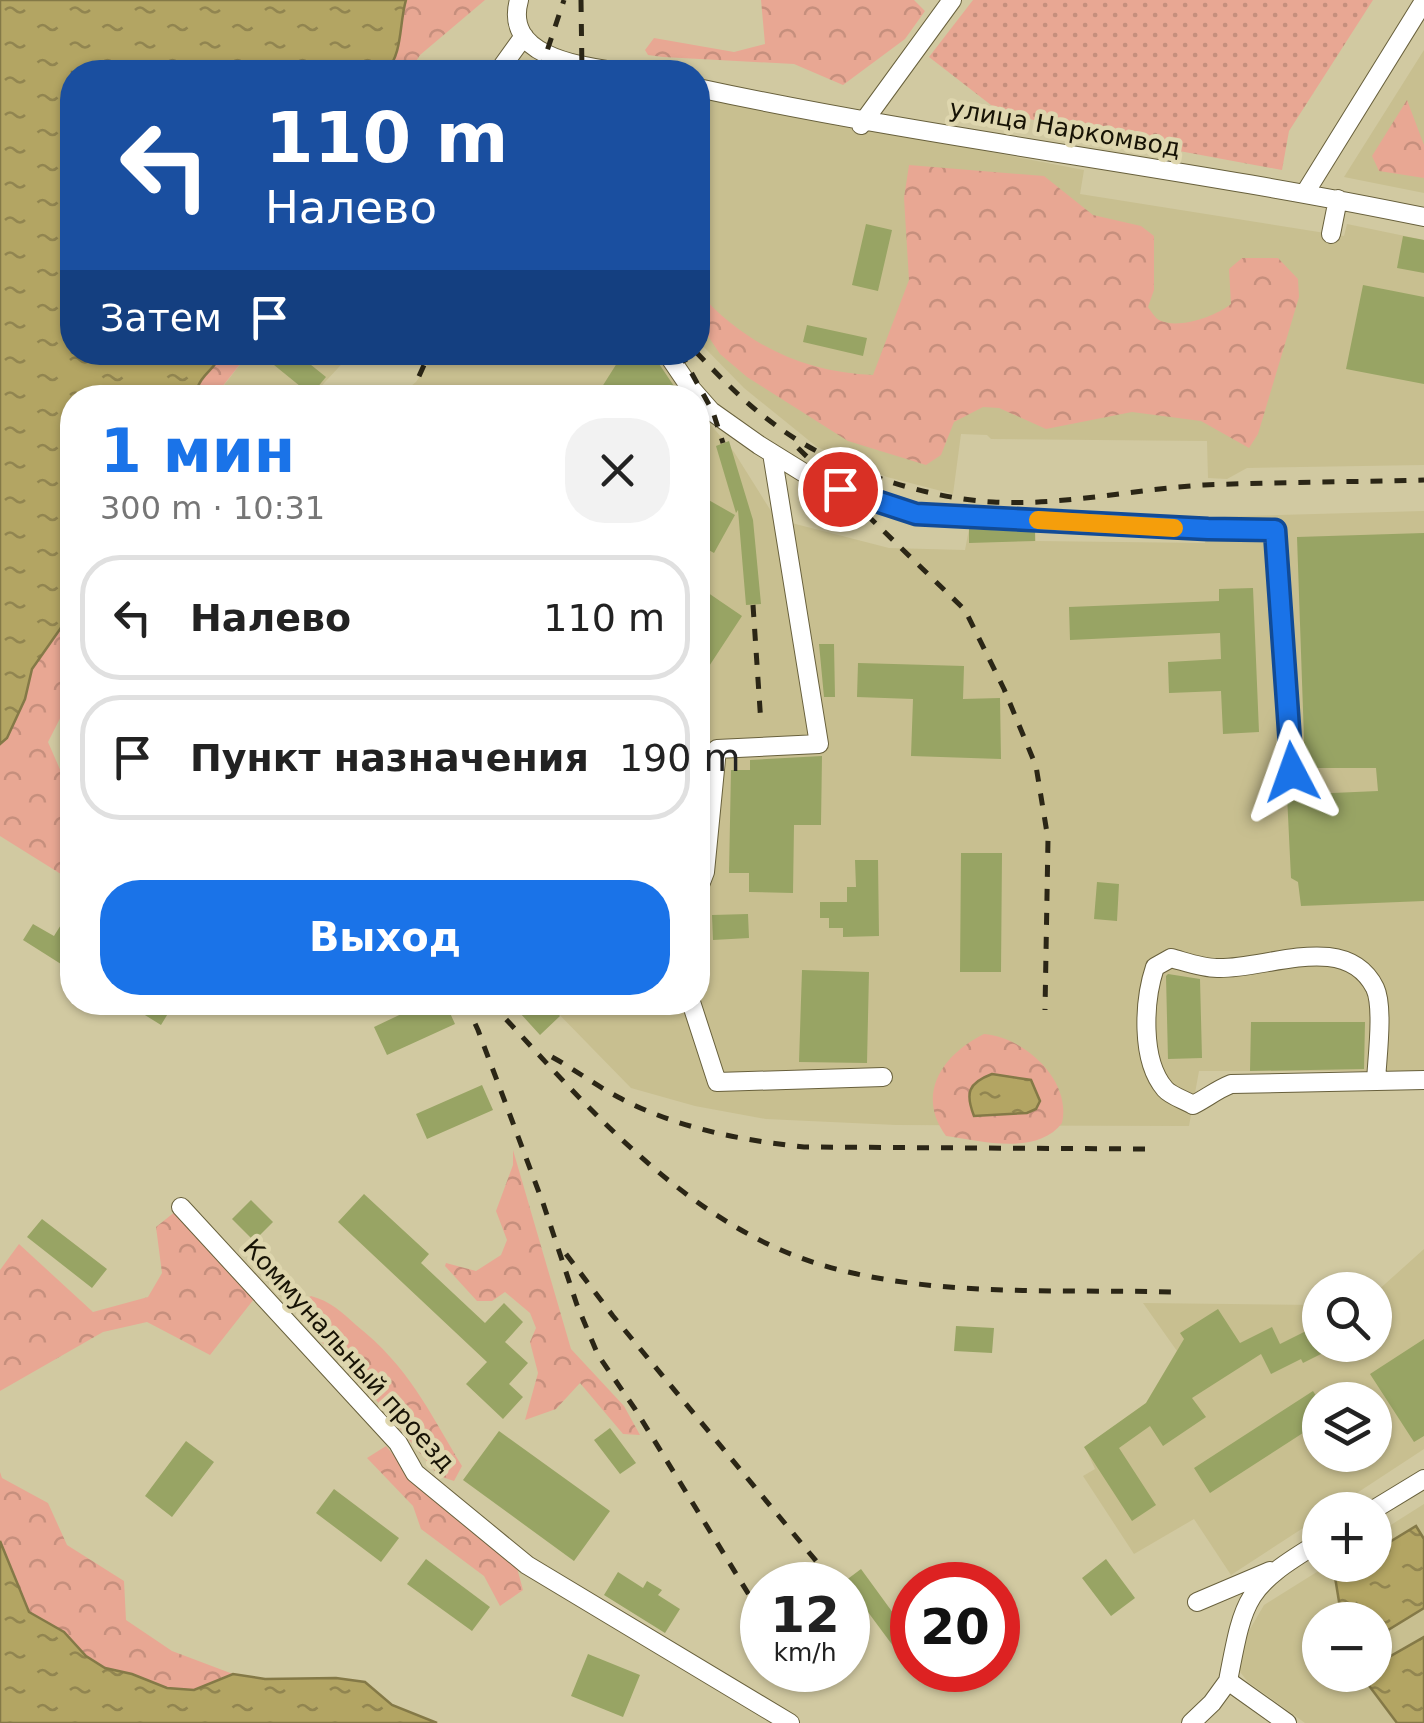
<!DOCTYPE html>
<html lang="ru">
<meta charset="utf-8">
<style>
body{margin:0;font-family:"DejaVu Sans",sans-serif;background:#f2f2f2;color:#222;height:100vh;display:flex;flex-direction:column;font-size:38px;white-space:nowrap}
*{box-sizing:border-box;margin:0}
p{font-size:32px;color:#767676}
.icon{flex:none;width:55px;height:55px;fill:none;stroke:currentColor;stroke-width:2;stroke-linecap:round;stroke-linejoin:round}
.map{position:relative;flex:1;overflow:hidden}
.panel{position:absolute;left:60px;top:385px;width:650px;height:630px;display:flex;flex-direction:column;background:#fff;border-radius:40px;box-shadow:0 2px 8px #0004}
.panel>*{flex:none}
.hud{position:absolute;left:60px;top:60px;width:650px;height:305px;border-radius:40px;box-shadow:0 2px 8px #0004;background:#1a4fa0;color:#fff;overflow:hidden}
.tools{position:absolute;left:1302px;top:1272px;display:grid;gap:20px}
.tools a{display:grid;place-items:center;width:90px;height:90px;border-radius:50%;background:#fff;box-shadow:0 2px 8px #0004;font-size:50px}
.speed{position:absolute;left:740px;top:1562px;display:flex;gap:20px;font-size:50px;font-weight:700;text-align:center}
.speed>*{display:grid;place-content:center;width:130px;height:130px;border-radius:50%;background:#fff;box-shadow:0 2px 8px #0004;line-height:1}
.speed small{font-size:25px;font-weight:400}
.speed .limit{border:15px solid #d22;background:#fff;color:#111}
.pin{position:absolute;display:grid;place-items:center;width:85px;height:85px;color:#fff;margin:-42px;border:5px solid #fff;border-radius:50%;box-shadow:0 2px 10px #0007}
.me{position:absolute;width:110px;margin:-55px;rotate:356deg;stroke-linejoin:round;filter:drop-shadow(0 0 8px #0008)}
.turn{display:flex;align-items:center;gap:35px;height:210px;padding:0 40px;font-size:45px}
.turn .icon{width:130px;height:130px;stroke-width:2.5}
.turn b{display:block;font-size:70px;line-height:85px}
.then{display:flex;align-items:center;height:95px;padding:0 40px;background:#0003;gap:20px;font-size:38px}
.round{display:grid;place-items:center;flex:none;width:105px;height:105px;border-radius:40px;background:#f2f2f2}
.summary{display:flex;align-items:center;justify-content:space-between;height:170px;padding:0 40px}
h1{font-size:60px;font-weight:800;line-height:75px;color:#1a73e8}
.primary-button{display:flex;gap:20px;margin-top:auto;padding:20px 40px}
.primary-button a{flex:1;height:115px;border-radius:40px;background:#1a73e8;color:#fff;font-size:40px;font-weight:800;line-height:115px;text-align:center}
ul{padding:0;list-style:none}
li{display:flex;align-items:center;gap:30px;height:125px;margin:0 20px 15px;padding:0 20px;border:5px solid #e0e0e0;border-radius:40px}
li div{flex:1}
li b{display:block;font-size:38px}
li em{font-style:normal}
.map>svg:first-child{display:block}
.built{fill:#c8bf90;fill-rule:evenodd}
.grass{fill:url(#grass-dots)}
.forest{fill:url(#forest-crowns)}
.water{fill:url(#water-ripples);stroke:#847947;stroke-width:2.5}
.building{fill:#98a464}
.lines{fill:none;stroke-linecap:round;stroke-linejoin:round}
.minor-casing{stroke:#68603c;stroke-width:20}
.minor{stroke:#fff;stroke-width:18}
.rail{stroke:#2b2616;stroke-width:5;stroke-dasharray:12 12;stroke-linecap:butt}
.route-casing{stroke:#114b97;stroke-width:25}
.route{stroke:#1a73e8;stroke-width:18}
.slow{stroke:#f59e0b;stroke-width:18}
.labels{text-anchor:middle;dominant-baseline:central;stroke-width:9;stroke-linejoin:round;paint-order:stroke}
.street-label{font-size:25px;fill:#171305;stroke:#ded6ae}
</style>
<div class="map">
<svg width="1424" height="1723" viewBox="0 0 1424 1723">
<defs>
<pattern id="grass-dots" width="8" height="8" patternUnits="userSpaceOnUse" patternTransform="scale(2.5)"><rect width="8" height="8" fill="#e8a793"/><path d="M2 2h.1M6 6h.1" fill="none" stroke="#c68f7d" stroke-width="1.8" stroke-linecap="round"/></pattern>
<pattern id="forest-crowns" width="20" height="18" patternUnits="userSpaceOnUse" patternTransform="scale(2.5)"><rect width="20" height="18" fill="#e8a793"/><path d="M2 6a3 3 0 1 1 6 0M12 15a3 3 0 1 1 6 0" fill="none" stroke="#c68f7d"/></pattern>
<pattern id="water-ripples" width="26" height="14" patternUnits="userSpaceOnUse" patternTransform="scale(2.5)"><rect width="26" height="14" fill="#b3a563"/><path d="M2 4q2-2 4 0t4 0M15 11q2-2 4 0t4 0" fill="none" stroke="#918550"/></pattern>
</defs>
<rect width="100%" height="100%" fill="#d1c9a1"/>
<path class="built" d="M1424 50V193L1344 177Z
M698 96 1084 170 1080 194 1344 236 1347 224 1424 240V465L1247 468 1227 479 1208 478 1207 441 991 439 987 435 961 434 953 494 887 477 817 447 744 388 698 341Z
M436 352 657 353 689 397 396 398 416 382Z
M249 353H352L311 397 214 398Z
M698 410 734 452 776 519 889 548 965 550 969 529 1035 528 1036 541 1205 543 1208 517 1424 511V1071H1199L1189 1126 896 1125 766 1119 695 1106 631 1088 548 1003 698 1002Z
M1424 1249V1449L1331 1510H1320V1517L1231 1575 1194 1519 1134 1554 1083 1476 1095 1469 1085 1447 1146 1403 1177 1351 1143 1303 1320 1305V1345H1375V1293ZM1320 1400H1375V1455H1320Z
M1424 1504V1723H1305L1248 1682 1237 1668 1236 1653 1264 1605 1328 1565H1375V1535ZM1320 1620H1375V1675H1320Z"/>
<path class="grass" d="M973 0H1373L1289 131 1282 170 1104 137 1000 112 929 57Z"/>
<path class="forest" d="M406 0H485L420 55 409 72H386C403 53 399 24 406 0Z
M761 0H914L925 11 905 39 843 85 794 64 663 57 648 55 645 50 654 38 734 52 765 44Z
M1407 100 1424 145V178L1379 171 1372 156Z
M909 165 1044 176 1093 215 1141 226 1154 236V290L1148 307C1151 311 1155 318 1159 320 1178 330 1216 316 1231 304L1229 269 1242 258H1278L1298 279 1299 297 1258 434 1249 448 1201 421 1132 412 1046 429 999 408 983 407 954 422 941 455 926 465 848 441 747 377 720 354 698 321V292C745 344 802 372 873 375L909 280 904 198Z
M222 353H249L214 397 194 398C202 370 213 373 222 353Z
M72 612V695L48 742 72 797V881L0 836V744C15 732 24 690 31 672 39 651 59 630 72 612Z
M984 1034C1024 1037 1072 1080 1062 1123 1037 1156 981 1141 946 1136 915 1094 943 1054 984 1034Z
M513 1150 571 1349 624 1406 640 1435 623 1434 580 1383 556 1409 525 1420 538 1373 530 1342 536 1328 530 1313 505 1292 492 1301H477L445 1266 446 1263 476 1271 501 1255 507 1240 496 1211 513 1165Z
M176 1211 254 1299 210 1355 147 1322 103 1332 0 1391V1270L19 1244 93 1312 148 1297 162 1273 156 1227Z
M311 1296C330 1301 342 1312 356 1325 409 1367 428 1410 462 1466L454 1481 439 1476 372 1395 303 1322 298 1308 302 1301Z
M386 1446 424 1492 517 1568 523 1590 500 1606 484 1576 421 1529 413 1506 367 1458Z
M0 1472 2 1478 48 1503 67 1545 124 1581 126 1620 172 1651 233 1674 194 1690 167 1688 132 1674 105 1668 86 1656 64 1632 29 1612 0 1541Z"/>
<path class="water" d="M0 0H406C399 24 403 53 386 72H72V352L222 353C213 373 202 370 194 397L72 398V612L32 669 25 699 7 738 0 744Z
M992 1074 1031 1080 1040 1101 1036 1109 1027 1113 974 1116C965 1093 968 1083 992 1074Z
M1416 1526 1424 1539V1608L1375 1638V1620H1342L1335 1577 1353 1565H1375V1551Z
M0 1541 29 1612 64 1632 86 1656 105 1668 132 1674 167 1688 194 1690 233 1674 265 1679 336 1678 365 1682 392 1705 437 1723H0Z
M1424 1637V1723H1397L1361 1675H1375V1665Z"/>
<path class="building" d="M866 224 892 230 878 291 852 285Z
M1403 236 1424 240V273L1397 268Z
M1363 285 1424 297V384L1346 369Z
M807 325 867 338 863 356 803 342Z
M258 352H295L326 377 311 395Z
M624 352H651L682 398H595Z
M729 441 753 520 761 604 746 605 738 510 736 513 716 446Z
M698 494 735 515 714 553 698 544Z
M969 529 1035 532V541L969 543Z
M1424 533V901L1301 906 1298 882 1291 878 1287 795 1378 791 1376 768H1305L1297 537Z
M698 586 742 616 698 683Z
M1253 588 1259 732 1223 734 1221 691 1169 693 1168 662 1221 659 1220 633 1070 640 1069 607 1219 601V589Z
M819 644H834L835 697H824Z
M858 663 964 666 963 699 1000 698 1001 759 911 756 913 699 857 697Z
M822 756 821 825H794L793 893 749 892V873H729L731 770H750V760Z
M961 853H1002L1001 972H960Z
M855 860H878L879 936 843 937V928H829V918H820V902H847V887H856Z
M1097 882 1119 884 1117 921 1094 919Z
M72 907V971L23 940 33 924 54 936Z
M748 914 749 938 713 940 712 915Z
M802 970 869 972 867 1063 799 1062Z
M1168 974 1200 979 1202 1058 1168 1059 1166 976Z
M124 1002H175L161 1025Z
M412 1002H445L455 1024 387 1055 374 1027 414 1008Z
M510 1002H548L560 1016 540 1035Z
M1251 1022H1365L1364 1069 1250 1071Z
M482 1085 493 1110 427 1139 416 1114Z
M364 1194 429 1254 421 1263 485 1323 504 1303 523 1322 505 1342 528 1363 509 1384 523 1397 503 1419 466 1384 487 1362 338 1222Z
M251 1200 273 1222 254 1241 232 1219Z
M42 1219 107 1269 92 1288 27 1237Z
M1218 1309 1240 1343 1272 1327 1280 1344 1316 1326 1320 1345H1339L1303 1363 1301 1359 1271 1374 1261 1354 1192 1398 1206 1417 1163 1446 1150 1426 1119 1448 1156 1505 1132 1521 1084 1447 1146 1403 1184 1339 1180 1333Z
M956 1326 994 1328 992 1353 954 1351Z
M1424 1339V1436L1414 1442 1370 1374Z
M1313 1391 1320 1402V1422L1210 1493 1194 1468Z
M610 1428 636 1463 620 1474 594 1440Z
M499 1431 610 1511 574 1561 463 1480Z
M186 1441 214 1462 172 1517 145 1496Z
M334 1489 399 1538 381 1562 316 1513Z
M426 1559 490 1607 472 1631 407 1584Z
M1106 1559 1135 1598 1111 1616 1082 1578Z
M861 1569 912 1639V1645L899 1654 845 1581Z
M618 1572 643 1588 647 1581 662 1590 658 1595 680 1609 665 1633 604 1595Z
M588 1654 640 1675 623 1717 571 1696Z"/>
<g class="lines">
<g class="minor-casing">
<path id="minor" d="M519 0C503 57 581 66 619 72
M498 72 524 36
M698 88C938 140 1183 167 1424 217
M861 125 952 0
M1305 193 1424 1
M1331 234 1338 199
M666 352 689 386 711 411 759 445 809 476 916 513 1208 529H1275L1293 772
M698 890 705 872 717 749 819 744 772 453
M691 1002 717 1082 883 1077
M1376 1081C1377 1059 1384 1007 1375 988 1346 930 1266 970 1217 968 1202 968 1186 962 1171 958L1155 967C1144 1000 1140 1060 1165 1089 1171 1096 1185 1100 1193 1105 1207 1098 1216 1090 1231 1084L1424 1080
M181 1207 398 1443 415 1473 527 1565 790 1723
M1373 1510 1424 1479
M1197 1602 1270 1571
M1191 1723 1212 1703 1228 1681
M1287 1723 1228 1681C1244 1597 1245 1587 1320 1542"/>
</g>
<use href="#minor" class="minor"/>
<path class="rail" d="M581 0 582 72
M540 72 564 0
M680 352 713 412 723 443
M696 352C721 378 745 403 774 424 830 467 922 498 993 502 1063 506 1134 489 1204 485 1277 482 1351 482 1424 480
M409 398 430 352
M798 448 965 610 1004 689 1036 766 1048 839 1045 1010
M753 605 761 724
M465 1002 478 1030 543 1203 577 1305 598 1355 635 1409 762 1616
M490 1002C589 1108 693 1234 840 1270 947 1297 1063 1289 1172 1292
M552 1057C574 1069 595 1085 618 1097 676 1128 740 1140 804 1147L1152 1149
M566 1254 613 1316 836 1585"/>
</g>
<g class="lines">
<g class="route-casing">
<path id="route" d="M840 489 916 514 1208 529 1275 530 1292 772"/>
</g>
<use href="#route" class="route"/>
<path class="slow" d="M1038 520 1174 528"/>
</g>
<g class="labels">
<g class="street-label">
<text transform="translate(1065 128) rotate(10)">улица Наркомвод</text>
<text transform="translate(349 1355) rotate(48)">Коммунальный проезд</text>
</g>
</g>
</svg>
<div class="tools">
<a><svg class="icon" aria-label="search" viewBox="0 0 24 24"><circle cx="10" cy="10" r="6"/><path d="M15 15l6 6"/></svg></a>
<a><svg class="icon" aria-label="layers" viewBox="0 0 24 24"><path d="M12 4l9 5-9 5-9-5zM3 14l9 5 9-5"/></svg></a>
<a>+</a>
<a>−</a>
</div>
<div class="speed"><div>12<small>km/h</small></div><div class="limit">20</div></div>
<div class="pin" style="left:840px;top:489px;background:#d93025"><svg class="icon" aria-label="arrive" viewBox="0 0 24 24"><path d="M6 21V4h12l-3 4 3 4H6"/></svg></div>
<svg class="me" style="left:1292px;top:772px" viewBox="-20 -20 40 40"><path d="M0-17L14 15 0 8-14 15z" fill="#1a73e8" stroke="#fff" stroke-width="4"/></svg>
<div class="hud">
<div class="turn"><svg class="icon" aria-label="left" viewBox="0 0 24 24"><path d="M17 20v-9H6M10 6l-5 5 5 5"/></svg><div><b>110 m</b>Налево</div></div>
<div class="then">Затем<svg class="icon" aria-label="arrive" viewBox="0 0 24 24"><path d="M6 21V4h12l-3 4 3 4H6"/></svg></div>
</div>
<section class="panel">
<div class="summary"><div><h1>1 мин</h1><p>300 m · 10:31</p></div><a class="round"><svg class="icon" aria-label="close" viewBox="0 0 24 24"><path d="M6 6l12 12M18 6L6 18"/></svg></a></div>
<ul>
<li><svg class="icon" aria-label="left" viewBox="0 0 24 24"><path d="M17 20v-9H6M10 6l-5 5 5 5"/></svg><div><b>Налево</b></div><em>110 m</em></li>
<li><svg class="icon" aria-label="arrive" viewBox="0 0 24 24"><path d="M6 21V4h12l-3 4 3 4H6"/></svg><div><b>Пункт назначения</b></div><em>190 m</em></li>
</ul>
<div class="primary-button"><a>Выход</a></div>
</section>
</div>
